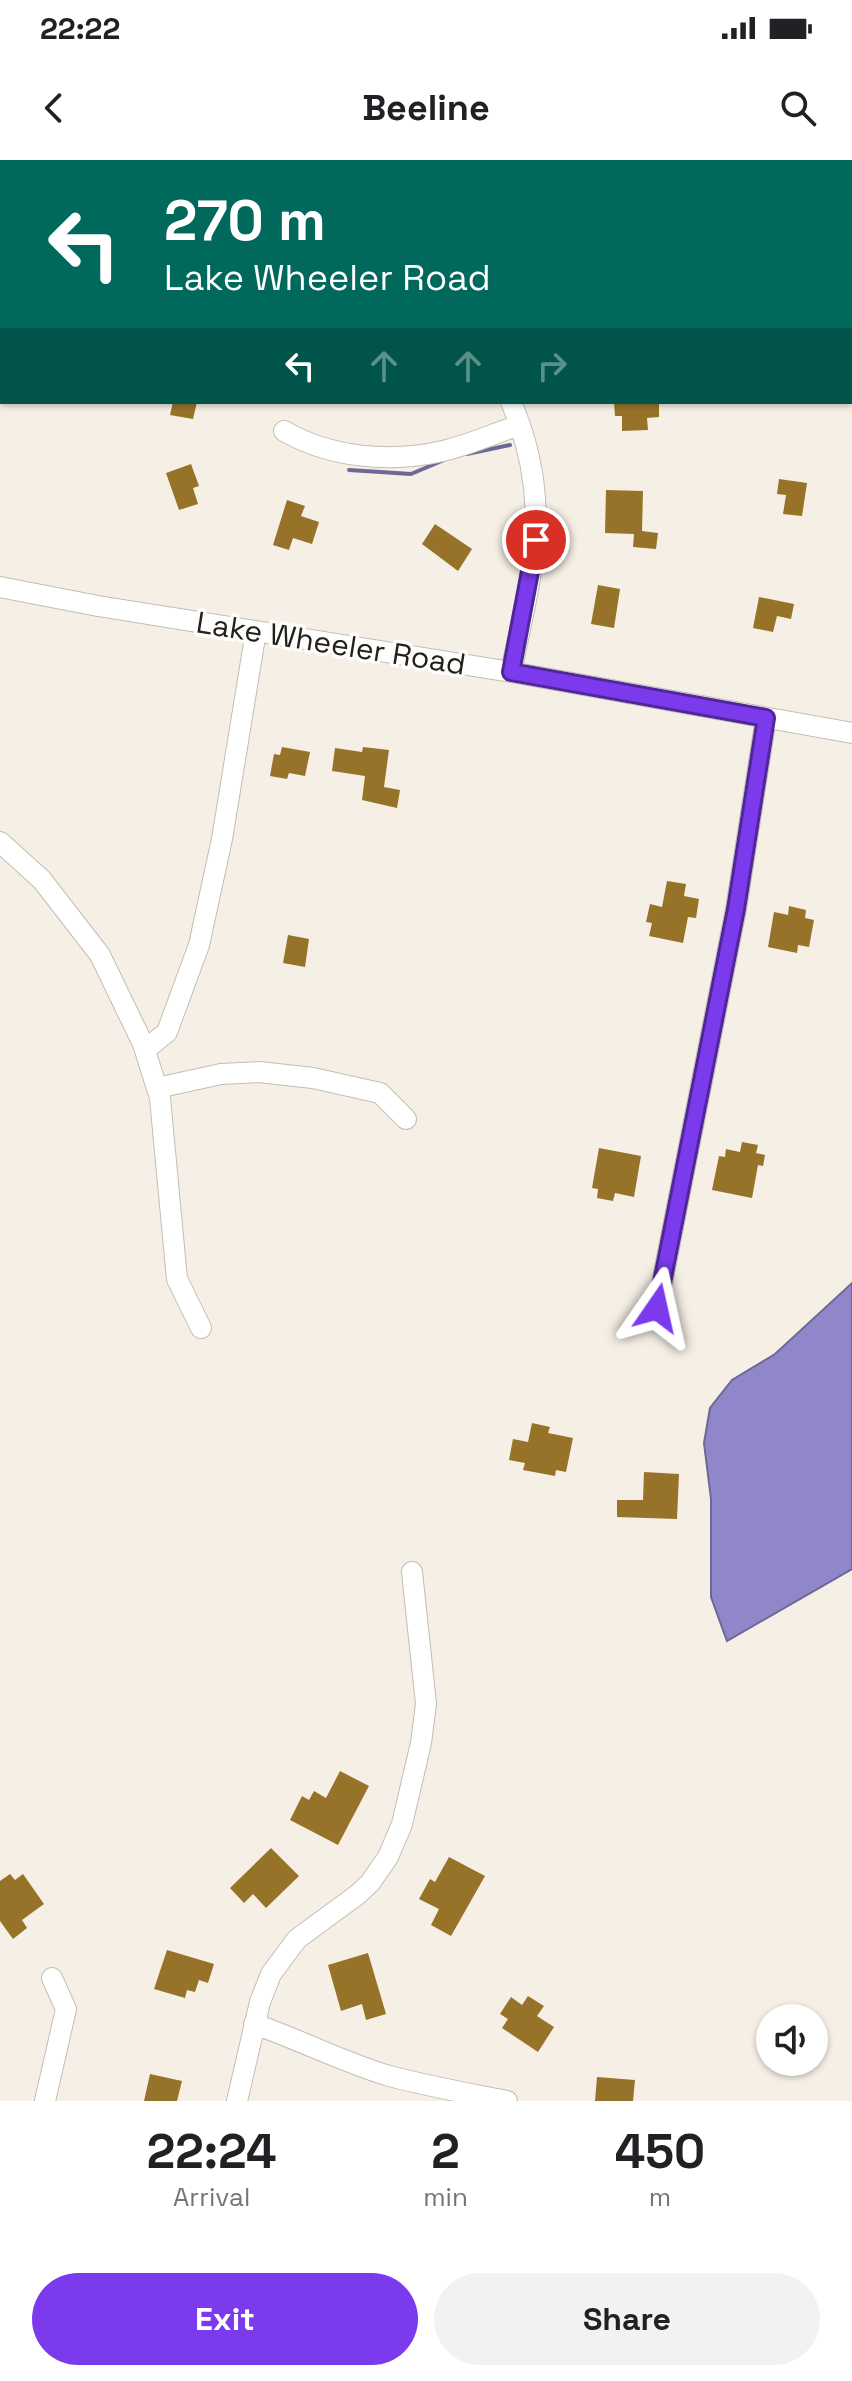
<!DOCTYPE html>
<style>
body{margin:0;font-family:"Space Grotesk",sans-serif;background:#f2f2f2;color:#202124;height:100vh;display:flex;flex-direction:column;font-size:30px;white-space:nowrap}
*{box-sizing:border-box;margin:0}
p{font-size:26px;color:#757577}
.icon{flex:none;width:44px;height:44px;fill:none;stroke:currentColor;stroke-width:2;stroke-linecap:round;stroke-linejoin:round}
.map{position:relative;height:1941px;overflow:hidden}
.side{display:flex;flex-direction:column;background:#fff;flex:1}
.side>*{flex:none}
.top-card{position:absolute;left:0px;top:0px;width:852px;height:244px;box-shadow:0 2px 6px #0004;background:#00695c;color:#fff;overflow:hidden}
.tools{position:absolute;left:756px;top:1844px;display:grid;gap:16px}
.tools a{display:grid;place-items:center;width:72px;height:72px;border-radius:50%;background:#fff;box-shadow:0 2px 6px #0004;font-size:40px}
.pin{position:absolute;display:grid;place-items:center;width:68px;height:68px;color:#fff;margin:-34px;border:4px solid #fff;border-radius:50%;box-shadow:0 2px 8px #0007}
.me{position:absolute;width:88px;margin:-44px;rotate:11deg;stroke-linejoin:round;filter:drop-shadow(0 0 6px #0008)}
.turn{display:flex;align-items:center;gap:28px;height:168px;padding:0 32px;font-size:36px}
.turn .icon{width:104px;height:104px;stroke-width:2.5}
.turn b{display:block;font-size:56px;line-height:68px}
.lanes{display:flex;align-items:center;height:76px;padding:0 32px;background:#0003;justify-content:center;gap:40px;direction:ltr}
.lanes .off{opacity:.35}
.eta{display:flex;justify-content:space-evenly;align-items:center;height:136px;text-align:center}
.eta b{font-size:48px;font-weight:700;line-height:56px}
.primary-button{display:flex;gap:16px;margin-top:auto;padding:16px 32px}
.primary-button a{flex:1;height:92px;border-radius:48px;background:#7c3aed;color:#fff;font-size:32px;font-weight:700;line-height:92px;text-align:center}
.primary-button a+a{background:#f2f2f2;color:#202124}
.status{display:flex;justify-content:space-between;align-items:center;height:56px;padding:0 40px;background:#fff;direction:ltr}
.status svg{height:22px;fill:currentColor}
header{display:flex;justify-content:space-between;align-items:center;height:104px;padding:0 32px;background:#fff;font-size:36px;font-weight:700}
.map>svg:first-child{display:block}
.water{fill:#9086ca;stroke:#6f6796;stroke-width:2}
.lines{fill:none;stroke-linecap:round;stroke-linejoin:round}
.stream{stroke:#6f6796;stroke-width:4}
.building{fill:#977329}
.minor-casing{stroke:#c3beb4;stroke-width:22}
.minor{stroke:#fff;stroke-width:20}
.route-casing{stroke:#51269a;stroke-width:20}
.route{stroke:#7c3aed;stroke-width:14}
.labels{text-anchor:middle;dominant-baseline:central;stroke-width:7;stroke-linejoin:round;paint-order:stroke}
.street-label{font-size:30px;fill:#22201c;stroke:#fefdfb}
</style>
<div class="status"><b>22:22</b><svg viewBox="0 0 49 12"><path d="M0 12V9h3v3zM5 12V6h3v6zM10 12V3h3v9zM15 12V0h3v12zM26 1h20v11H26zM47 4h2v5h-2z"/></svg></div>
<header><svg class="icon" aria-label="back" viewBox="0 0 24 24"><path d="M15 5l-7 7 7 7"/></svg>Beeline<svg class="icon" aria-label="search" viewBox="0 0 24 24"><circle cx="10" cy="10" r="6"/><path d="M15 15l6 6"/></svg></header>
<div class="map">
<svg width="852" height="1941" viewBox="0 0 852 1941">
<rect width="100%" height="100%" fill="#f5efe5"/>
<path class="water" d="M852 1123V1409L727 1481 711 1437V1339L704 1283 710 1248 732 1220 775 1194Z"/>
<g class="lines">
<path class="stream" d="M831 2 832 0
M467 294 510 285
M349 310 411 314 444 300"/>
</g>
<path class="building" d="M173 242H197L193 259 170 255Z
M614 242H659V257L647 258 648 270 622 271V256H615Z
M191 304 199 326 193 328 198 344 179 350 166 313Z
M779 319 807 323 802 356 783 354 786 335 777 334Z
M606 330 643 331 642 371 658 373 656 389 633 387 634 374 605 373Z
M287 340 305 346 301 356 319 362 312 384 293 378 289 390 273 385Z
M435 364 472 389 458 411 422 384Z
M598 425 620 429 614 468 591 464Z
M759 437 794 444 791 459 777 456 773 472 753 468Z
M282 587 310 592 305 616 289 613 287 619 270 616 274 594 280 595Z
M363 587 389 590 384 627 400 630 397 648 362 640 365 616 332 611 335 588 362 592Z
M667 721 686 724 684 736 699 739 696 758 688 757 683 783 649 776 652 763 646 762 650 744 662 747Z
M789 746 806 750 805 758 814 760 809 787 798 785 797 793 768 787 774 752 788 755Z
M288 775 309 779 305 807 283 803Z
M742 982 758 985 756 993 765 995 763 1006 758 1005 752 1038 712 1030 719 996 725 997 726 989 740 992Z
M599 988 641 996 634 1037 615 1033 613 1041 597 1038 598 1029 592 1028Z
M532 1263 550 1267 548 1273 573 1278 566 1312 556 1310 555 1316 523 1310 525 1303 509 1300 513 1279 528 1282Z
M644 1312 679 1314 677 1359 617 1357V1340H643Z
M340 1611 369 1626 338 1685 290 1660 302 1636 309 1640 314 1631 326 1638Z
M271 1688 299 1716 266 1748 253 1734 244 1743 230 1728Z
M449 1697 485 1716 451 1776 431 1765 439 1749 419 1739 430 1719 435 1722Z
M10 1714 15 1720 23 1714 44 1744 22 1760 27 1768 13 1779 0 1761V1721Z
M167 1790 214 1804 208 1823 199 1820 195 1832 187 1830 185 1838 154 1829Z
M368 1793 386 1854 366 1860 362 1844 341 1851 328 1805Z
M528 1836 544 1846 537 1856 554 1867 538 1892 502 1868 508 1859 500 1854 511 1837 522 1845Z
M150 1914 182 1921 177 1941H144Z
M597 1917 635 1920 633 1941H595Z"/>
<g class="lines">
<g class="minor-casing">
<path id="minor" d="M402 0 403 2
M511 242C554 342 532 410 511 512
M284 271C331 298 390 303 443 291 469 285 495 273 520 265
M0 427 98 446 511 512 852 573
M0 682 42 720 100 795 143 884 160 938 177 1119 201 1168
M145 890 167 872 199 785 222 679 256 471
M157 928 221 914 259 912 313 918 380 933 406 959
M657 1148 736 749 766 558
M254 1864C298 1879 343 1902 386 1915 426 1926 466 1933 507 1941
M45 1941 66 1849 52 1818
M237 1941 260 1842 271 1814 297 1779 357 1735 370 1723 388 1697 402 1664 421 1583 426 1544 412 1412"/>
</g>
<use href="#minor" class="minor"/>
</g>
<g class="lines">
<g class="route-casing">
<path id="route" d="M536 380 511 512 766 558 736 749 657 1148"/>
</g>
<use href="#route" class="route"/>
</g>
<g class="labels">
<g class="street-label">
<text transform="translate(331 483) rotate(9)">Lake Wheeler Road</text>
</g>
</g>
</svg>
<div class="tools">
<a><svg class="icon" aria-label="sound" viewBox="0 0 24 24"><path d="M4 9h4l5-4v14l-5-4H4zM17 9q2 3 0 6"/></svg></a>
</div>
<div class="pin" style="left:536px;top:380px;background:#d93025"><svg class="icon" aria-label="arrive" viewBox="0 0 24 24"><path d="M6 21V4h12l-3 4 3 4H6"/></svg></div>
<svg class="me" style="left:657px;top:1148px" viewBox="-20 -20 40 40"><path d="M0-17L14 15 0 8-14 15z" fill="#7c3aed" stroke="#fff" stroke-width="4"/></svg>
<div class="top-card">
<div class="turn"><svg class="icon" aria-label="left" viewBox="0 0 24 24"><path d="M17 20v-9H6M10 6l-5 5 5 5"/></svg><div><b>270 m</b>Lake Wheeler Road</div></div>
<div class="lanes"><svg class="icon" aria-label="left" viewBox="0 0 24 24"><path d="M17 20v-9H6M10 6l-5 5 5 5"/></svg><svg class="icon off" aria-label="ahead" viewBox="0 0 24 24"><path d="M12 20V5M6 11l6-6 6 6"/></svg><svg class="icon off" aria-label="ahead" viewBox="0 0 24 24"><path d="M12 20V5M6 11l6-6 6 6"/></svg><svg class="icon off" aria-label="right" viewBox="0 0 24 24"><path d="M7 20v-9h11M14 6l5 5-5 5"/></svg></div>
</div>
</div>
<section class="side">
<div class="eta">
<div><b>22:24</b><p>Arrival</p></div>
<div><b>2</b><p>min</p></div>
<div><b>450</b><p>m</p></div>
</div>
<div class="primary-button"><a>Exit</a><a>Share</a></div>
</section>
